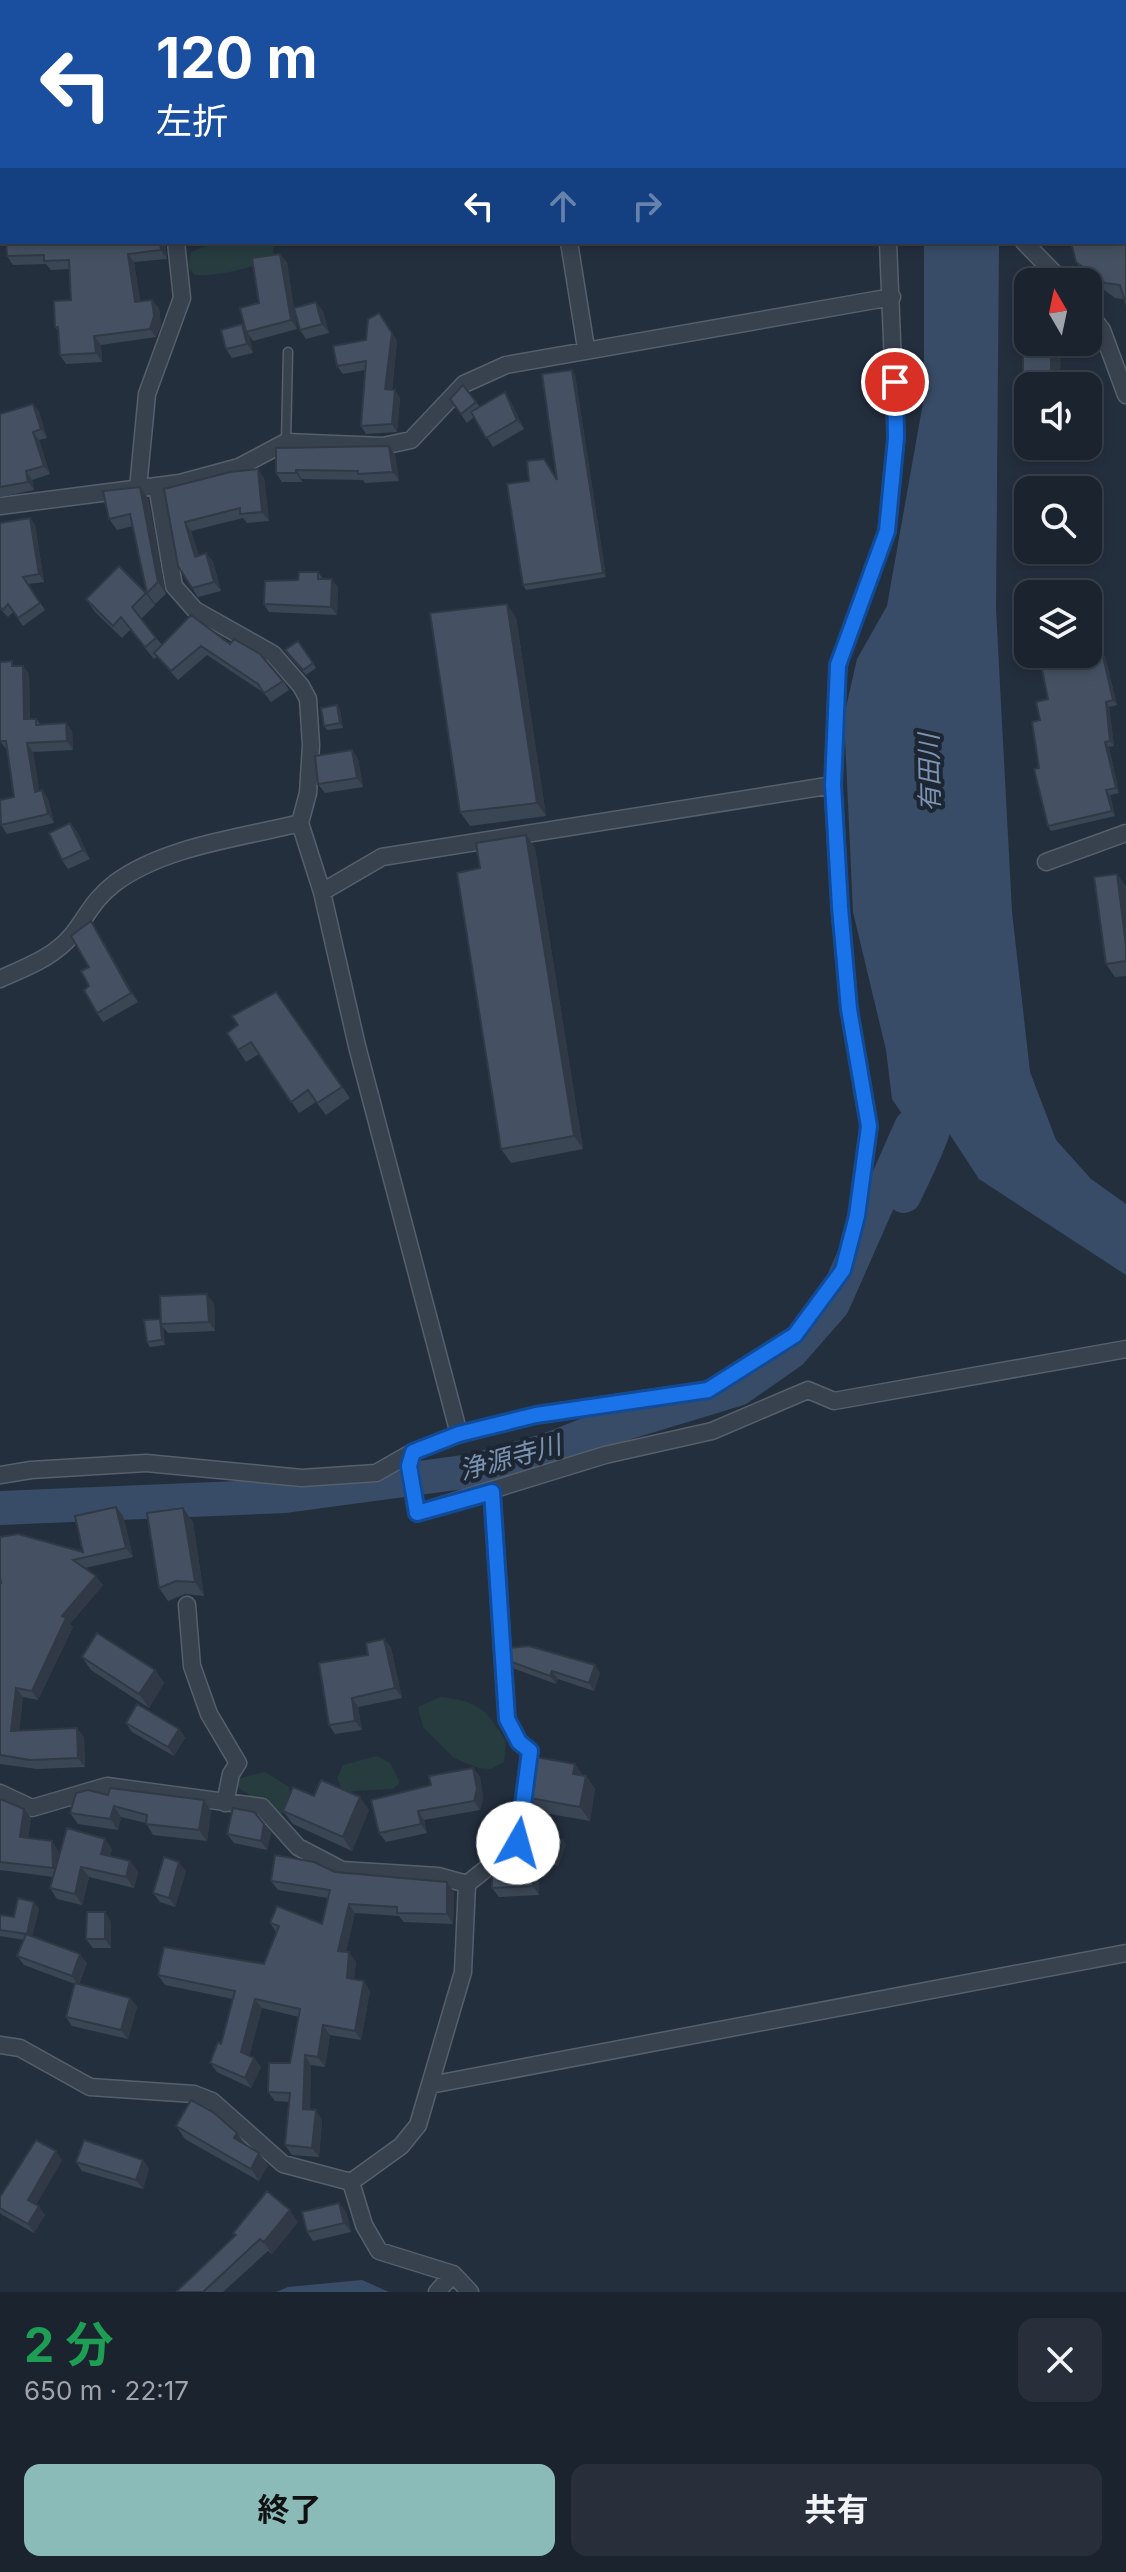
<!DOCTYPE html>
<html lang="ja">
<meta charset="utf-8">
<style>
body{margin:0;font-family:Inter,"Noto Sans JP",sans-serif;background:#282f3a;color:#f1f3f6;height:100vh;display:flex;flex-direction:column;font-size:30px;white-space:nowrap}
*{box-sizing:border-box;margin:0}
p{font-size:26px;color:#a0a4aa}
.icon{flex:none;width:44px;height:44px;fill:none;stroke:currentColor;stroke-width:2;stroke-linecap:round;stroke-linejoin:round}
.map{position:relative;height:2292px;overflow:hidden}
.drawer{display:flex;flex-direction:column;background:#1b232e;flex:1}
.drawer>*{flex:none}
.guide{position:absolute;left:0px;top:0px;width:1126px;height:244px;box-shadow:0 4px 12px #0003,0 0 0 2px #39404a;background:#1a4fa0;color:#fff;overflow:hidden}
.needle{width:52px;rotate:351deg}
.buttons{position:absolute;left:1014px;top:268px;display:grid;gap:16px}
.buttons a{display:grid;place-items:center;width:88px;height:88px;border-radius:16px;background:#1b232e;box-shadow:0 4px 12px #0003,0 0 0 2px #39404a;font-size:40px}
.pin{position:absolute;display:grid;place-items:center;width:68px;height:68px;color:#fff;margin:-34px;border:4px solid #fff;border-radius:50%;box-shadow:0 2px 8px #0007}
.me{position:absolute;width:88px;margin:-44px;rotate:7deg;stroke-linejoin:round;filter:drop-shadow(0 0 6px #0008)}
.turn{display:flex;align-items:center;gap:28px;height:168px;padding:0 24px;font-size:36px}
.turn .icon{width:104px;height:104px;stroke-width:2.5}
.turn b{display:block;font-size:56px;line-height:68px}
.lanes{display:flex;align-items:center;height:76px;padding:0 24px;background:#0003;justify-content:center;gap:40px;direction:ltr}
.lanes .off{opacity:.35}
.round{display:grid;place-items:center;flex:none;width:84px;height:84px;border-radius:16px;background:#282f3a}
.head{display:flex;align-items:center;justify-content:space-between;height:136px;padding:0 24px}
h1{font-size:48px;font-weight:700;line-height:60px;color:#1e9e55}
.action{display:flex;gap:16px;margin-top:auto;padding:16px 24px}
.action a{flex:1;height:92px;border-radius:16px;background:#8bbbb9;color:#111;font-size:32px;font-weight:700;line-height:92px;text-align:center}
.action a+a{background:#282f3a;color:#f1f3f6}
.map>svg:first-child{display:block}
.green{fill:#263c3f}
.water{fill:#394c67}
.lines{fill:none;stroke-linecap:round;stroke-linejoin:round}
.river{stroke:#394c67;stroke-width:34}
.service-casing{stroke:#565f6c;stroke-width:11}
.minor-casing{stroke:#565f6c;stroke-width:19}
.service{stroke:#38414e;stroke-width:8}
.minor{stroke:#38414e;stroke-width:16}
.wall{fill:#3b4654}
.shaded-wall{fill:#303945}
.building{fill:#455162;stroke:#303945;stroke-width:2}
.route-casing{stroke:#114b97;stroke-width:20}
.route{stroke:#1a73e8;stroke-width:14}
.labels{text-anchor:middle;dominant-baseline:central;stroke-width:8;stroke-linejoin:round;paint-order:stroke}
.water-label{font-size:26px;font-style:italic;fill:#7c92b1;stroke:#1d2633}
</style>
<div class="map">
<svg width="1126" height="2292" viewBox="0 0 1126 2292">
<rect width="100%" height="100%" fill="#242f3e"/>
<path class="green" d="M216 242H274L273 258C248 269 222 276 194 275L188 266 191 252Z
M440 1697C478 1701 486 1709 506 1741L504 1762 491 1769 478 1768 454 1758 423 1727 418 1707Z
M377 1756 390 1763 400 1782 393 1789 353 1791 345 1796 337 1778 343 1765Z
M265 1772 289 1787V1814L278 1813 237 1787 238 1779Z"/>
<path class="water" d="M924 242H999L996 609 1012 912 1030 1072 1056 1140 1091 1179 1126 1204V1275L979 1179 939 1118 924 1116 911 1127 892 1099 886 1050 853 912 844 716 857 659 887 606 924 397Z
M362 2280 389 2292H276L288 2287Z"/>
<g class="lines">
<path class="river" d="M0 1508 285 1496 471 1471 545 1451 583 1436 738 1389 791 1352 833 1304 911 1127 904 1196C924 1155 943 1117 946 1071"/>
<g class="service-casing">
<path id="service" d="M286 441 288 352"/>
</g>
<g class="minor-casing">
<path id="minor" d="M163 0 164 2
M530 0V2
M890 0V2
M1021 2V0
M569 242 586 348
M1024 242 1063 282
M1088 312 1102 330 1126 395
M157 486 174 586 195 610 273 654 301 686 308 699 311 745 308 793 300 823 322 892 357 1046 459 1434
M138 488 147 394 182 298 176 242
M0 506 180 483 239 467 286 442 383 446 411 440 464 384 506 365 892 297
M1046 862 1126 833
M322 892 382 857 833 785
M0 979C26 967 53 958 72 935 88 915 93 900 115 883 165 846 241 838 300 823
M413 1452 409 1466 417 1513 605 1455 712 1431 808 1390 834 1401 1126 1349
M0 1475 31 1470 146 1463 302 1478 376 1473 413 1452 459 1434 536 1415 708 1390 795 1335 843 1270 857 1216 869 1126 849 1009 840 907 833 785 838 665 887 531 896 438 888 242
M187 1605 192 1666 209 1714 238 1763 231 1774 225 1803
M0 1793 32 1808 107 1786 262 1807 298 1847 342 1870 438 1876 467 1884
M0 2045 20 2048 90 2087 194 2094 212 2101 283 2164 351 2182
M430 2085 1126 1953
M351 2182 401 2146 418 2125 463 1972 467 1884 518 1843 530 1751 519 1742 507 1719 492 1492
M351 2182 364 2225 379 2251 453 2274 470 2292
M437 2292 453 2274"/>
</g>
<use href="#service" class="service"/>
<use href="#minor" class="minor"/>
</g>
<path class="wall" d="M0 0H11L13 2H2V102L0 103Z
M165 242 167 259 134 262 140 301 159 308 161 325 156 337 101 345 102 362 66 364 60 355 59 332 55 327 71 300 69 269 51 270 46 264 13 265 7 256Z
M1124 242V299L1115 298 1087 277 1076 262Z
M280 254 287 263 297 329 253 341 249 335 253 353 232 358 226 349 246 330Z
M323 311 329 333 306 339 300 330Z
M379 313 397 341 392 390H395L400 398 397 432 366 434 361 426 365 370 343 374 337 366 366 340Z
M575 375 606 577 526 590 523 585 556 479Z
M463 385 480 407 511 402 524 429 493 447 474 417 467 423 450 399Z
M33 404 39 412 47 438 39 440 50 474 32 480 34 490 0 497V414Z
M389 446 395 455 399 481 365 483 363 480 302 479V482H282L276 473Z
M264 478 269 521 247 523 243 518 191 531 199 556 206 553 213 562 221 591 198 597 192 588 164 489Z
M148 498 166 594 155 604 147 593 133 526 117 530 109 519Z
M30 518 35 525 44 582 28 584 45 610 23 626 13 612 8 617 0 609V523Z
M318 572 323 579 338 587 337 615 269 612 264 604 298 580Z
M146 593 155 605 141 619 162 645 230 644 283 681 289 690 271 702 264 693 207 655 178 680 157 657 154 659 130 630 122 638 95 612 86 599Z
M516 617 546 816 470 826 460 812Z
M298 641 316 668 306 675 288 655Z
M1102 652 1105 657 1117 705 1109 707 1114 746 1109 747 1119 793 1110 795 1115 816 1051 831 1048 826 1039 768 1040 720Z
M15 666H23L29 674 30 719H36L40 724 66 723 72 731 73 750 33 752 39 791 42 790 48 799 54 823 7 834 1 825 14 797 7 750 0 741Z
M337 705 340 710 343 728 327 730 324 726Z
M352 750 358 759 363 787 325 793 318 784Z
M70 823 77 832 90 859 68 869 62 860Z
M535 848 583 1149 511 1163 501 1149 480 868Z
M1117 874 1126 887V976L1115 977 1106 964Z
M91 921 138 1002 103 1022 97 1013 89 986V967Z
M276 992 350 1098 326 1115 316 1102 299 1113 259 1054 246 1062 227 1033 238 1025Z
M214 1303 215 1331 168 1333 163 1327 165 1345 150 1347 147 1342 160 1319 161 1321Z
M116 1507 123 1516 133 1557 85 1568 103 1585 70 1624 73 1627 38 1700 23 1697 19 1731 84 1737 85 1767 37 1769 0 1764V1583L83 1552Z
M183 1508 193 1522 204 1596 185 1594 168 1601 159 1588Z
M384 1639 391 1648 402 1698 358 1707 362 1730 335 1734 329 1725 368 1655Z
M82 1657 155 1670 164 1683 149 1708 91 1670Z
M509 1661 600 1673 594 1691 558 1679 556 1684 515 1669Z
M126 1723 179 1729 185 1738 174 1756 132 1732Z
M473 1768 480 1777 483 1798 480 1810 424 1820 427 1833 386 1842 379 1833 431 1785Z
M583 1775 586 1776 595 1789 590 1821 533 1811 524 1797Z
M108 1795 204 1800 211 1811 207 1841 153 1835 146 1823 121 1817 118 1830 78 1824 70 1813Z
M314 1796 369 1810 352 1851 293 1824 283 1811Z
M0 1799 24 1809 31 1818 28 1838 58 1850 59 1856 112 1849 110 1857 130 1861 138 1872 134 1888 89 1877 82 1905 57 1899 50 1888 53 1877 0 1870Z
M264 1824 271 1833 267 1850 234 1843 227 1834Z
M566 1844 558 1866 543 1860 540 1856Z
M538 1866 539 1895 499 1897 492 1888Z
M186 1871 175 1907 160 1902 153 1893Z
M335 1872 454 1892 453 1924 404 1922 399 1916 355 1913 346 1952 356 1962 354 1979 370 1991 361 2040 330 2035 325 2067 311 2065 310 2110 322 2120 319 2157 292 2155 285 2145 289 2102 275 2101 268 2092 290 2063 299 2017 262 2008 249 2056 261 2067 251 2088 217 2072 210 2063 221 2044 233 1999 165 1985 158 1975 264 1964 276 1932 270 1923 322 1924 328 1898 278 1890 271 1881Z
M34 1902 39 1909 32 1936 87 1963 79 1984 130 1998 137 2007 128 2039 72 2026 66 2017 75 1984 24 1965 17 1956 24 1940 0 1936V1915L14 1917Z
M105 1912 111 1922V1948H93L86 1939Z
M176 2126 237 2133 245 2144 268 2165 259 2181 185 2139Z
M62 2160 36 2204 45 2215 34 2233 1 2214 0 2212V2197Z
M143 2160 149 2169 143 2189 82 2171 76 2162Z
M339 2203 346 2212 351 2232 313 2241 307 2232Z
M298 2222 272 2254 268 2251 223 2292H176L235 2236 233 2233Z"/>
<path class="shaded-wall" d="M160 242H165L167 259 161 250Z
M128 254 134 262 141 311 135 302Z
M280 254 287 263 297 329 291 320Z
M152 300 159 308 161 325 156 337 150 329Z
M316 302 323 311 329 333 322 324Z
M379 313 397 341 391 397 385 389Z
M242 324 249 335 253 353 247 344Z
M94 336 101 345 102 362 96 353Z
M1051 342H1061L1060 386H1051Z
M572 370 575 375 606 577 603 573Z
M395 390 400 398 397 432 392 424Z
M505 392 511 402 524 429 517 420Z
M33 404 39 412 47 438 41 429Z
M33 432 39 440 50 474 44 466Z
M389 446 395 455 399 481 393 472Z
M258 469 264 478 269 521 262 512Z
M296 470 302 479V482L296 473Z
M26 471 32 480 34 490 28 482Z
M140 487 148 498 166 594 158 582Z
M30 518 35 525 44 582 39 574Z
M185 522 191 531 202 566 195 557Z
M206 553 213 562 221 591 214 582Z
M332 579 338 587 337 615 331 607Z
M507 604 516 617 546 816 537 803Z
M1102 652 1105 657 1117 705 1113 700Z
M23 666 29 674 30 728 24 719Z
M1106 702 1109 707 1114 746 1110 741Z
M337 705 340 710 343 728 340 723Z
M66 723 72 731 73 750 67 741Z
M1105 742 1109 747 1119 793 1116 788Z
M27 743 33 752 41 801 35 792Z
M352 750 358 759 363 787 357 778Z
M42 790 48 799 54 823 48 814Z
M1106 790 1110 795 1115 816 1112 811Z
M70 823 77 832 90 859 83 850Z
M526 835 535 848 583 1149 574 1136Z
M1117 874 1126 888V945Z
M91 921 97 930 138 1002 131 993Z
M207 1294 214 1303 215 1331 209 1322Z
M160 1319 163 1323 161 1324 163 1327 165 1345 162 1340Z
M116 1507 123 1516 133 1557 126 1548Z
M183 1508 193 1522 204 1596 195 1582Z
M96 1576 103 1585 70 1624 73 1627 38 1700 32 1691 62 1616Z
M384 1639 391 1648 402 1698 395 1688Z
M595 1665 600 1673 594 1691 589 1683Z
M155 1670 164 1683 149 1708 139 1694Z
M552 1671 558 1679 556 1684 550 1676Z
M16 1688 23 1697 18 1741 11 1731Z
M352 1698 358 1707 362 1730 355 1721Z
M77 1728 84 1737 85 1767 78 1758Z
M179 1729 185 1738 174 1756 168 1747Z
M575 1764 585 1778 573 1774Z
M473 1768 480 1777 483 1798 480 1810 474 1801Z
M586 1776 595 1789 590 1821 580 1807Z
M360 1797 369 1810 352 1851 343 1837Z
M204 1800 211 1811 207 1841 199 1830Z
M114 1806 121 1817 118 1830 110 1819Z
M24 1809 31 1818 27 1846 20 1837Z
M418 1811 424 1820 427 1833 421 1824Z
M264 1824 271 1833 267 1850 261 1841Z
M105 1839 112 1849 108 1865 101 1854Z
M563 1840 566 1844 558 1866 555 1861Z
M52 1841 58 1850 60 1878 53 1868Z
M532 1857 538 1866 539 1895 533 1886Z
M130 1861 138 1872 134 1888 126 1877Z
M179 1862 186 1871 175 1907 169 1898Z
M81 1867 89 1877 82 1905 75 1894Z
M447 1882 454 1892 453 1924 447 1914Z
M34 1902 39 1909 31 1941 27 1934Z
M349 1904 355 1913 344 1961 338 1951Z
M105 1912 111 1922V1948L105 1939Z
M349 1952 356 1962 353 1987 347 1978Z
M80 1954 87 1963 78 1985 72 1976Z
M364 1981 370 1991 361 2040 355 2031Z
M130 1998 137 2007 128 2039 121 2030Z
M255 1999 262 2008 248 2062 241 2052Z
M323 2025 330 2035 325 2067 318 2057Z
M305 2055 311 2065 310 2119 303 2109Z
M254 2058 261 2067 251 2088 245 2078Z
M316 2110 322 2120 319 2157 312 2148Z
M237 2133 246 2146 234 2138Z
M56 2151 62 2160 34 2209 28 2200Z
M259 2153 268 2165 259 2181 251 2169Z
M143 2160 149 2169 143 2189 136 2180Z
M339 2203 346 2212 351 2232 344 2223Z
M39 2206 45 2215 34 2233 28 2224Z
M290 2210 298 2222 272 2254 264 2242Z"/>
<path class="building" d="M0 0H9V2H2V45L0 46Z
M43 0H86L87 2H44Z
M1126 53V305L1120 285 1105 283 1076 262 1071 242H1124V54Z
M2 55V90L0 91V56Z
M6 242H160L161 250 128 254 135 302 152 300 154 316 150 329 94 336 96 353 60 355 58 327H55L54 301 71 300 69 260 44 261V255L7 256Z
M280 254 291 320 246 332 240 308 259 303 252 258Z
M316 302 322 324 300 330 294 308Z
M379 313 392 333 385 389 395 390 392 424 361 426 366 361 337 366 333 346 366 340 368 319Z
M1023 313H1028V342H1051V386H1028V389H1023Z
M242 324 247 344 226 349 221 330Z
M572 370 603 573 523 585 507 484 529 481 527 461 544 459 557 480 542 374Z
M463 385 476 402 461 414 450 399Z
M505 392 517 420 486 438 471 412Z
M33 404 41 429 33 432 44 466 26 471 28 482 0 487V414Z
M389 446 393 472 358 474V471L296 470V473H276V448Z
M258 469 262 512 240 514V508L185 522 195 557 206 553 214 582 192 588 178 566 164 489 230 472Z
M140 487 158 582 147 593 130 514 109 519 103 491Z
M30 518 39 574 23 577 40 603 18 618 8 604 3 610 0 607V523Z
M119 566 146 593 132 607 156 638 145 647 121 617 113 626 86 599Z
M299 572H318V579H332L331 607 264 604 265 581 298 580Z
M507 604 537 803 460 812 430 613Z
M191 615 230 644 234 639 260 654 283 681 264 693 258 684 201 646 171 671 154 653Z
M298 641 313 663 303 670 285 650Z
M1102 652 1113 700 1106 702 1110 741 1105 742 1116 788 1106 790 1112 811 1048 826 1034 769 1039 768 1032 722 1040 720 1036 702 1048 699 1041 665Z
M12 661V666H23L24 719H36V725L66 723 67 741 27 743 35 792 42 790 48 814 1 825 0 800 14 797 6 741H0V662Z
M337 705 340 723 324 726 321 708Z
M352 750 357 778 318 784 315 756Z
M70 823 83 850 62 860 49 833Z
M526 835 574 1136 501 1149 457 873 480 868 476 843Z
M1117 874 1126 945V961L1106 964 1094 877Z
M91 921 131 993 97 1013 84 990 89 986 81 971 89 967 71 936Z
M276 992 342 1087 317 1103 308 1090 291 1102 251 1042 238 1050 227 1033 238 1025 232 1016Z
M207 1294 209 1322 161 1324 160 1296Z
M160 1319 162 1340 147 1342 144 1320Z
M116 1507 126 1548 73 1560 96 1576 62 1616 66 1618 32 1691 16 1688 11 1731 77 1728 78 1758 30 1760 0 1755V1583H1L0 1576V1537L18 1534 83 1552 75 1516Z
M183 1508 195 1582 176 1581 159 1588 147 1513Z
M97 1633 155 1670 139 1694 82 1657Z
M384 1639 395 1688 352 1698 355 1721 329 1725 319 1663 368 1655 366 1643Z
M529 1646 595 1665 589 1683 552 1671 550 1676 509 1661 508 1648Z
M137 1704 179 1729 168 1747 126 1723Z
M530 1756 575 1764 573 1774 586 1776 580 1807 524 1797Z
M473 1768 477 1789 474 1801 418 1811 421 1824 379 1833 371 1800 431 1785 429 1776Z
M321 1780 360 1797 343 1837 283 1811 293 1787 314 1796Z
M110 1788 204 1800 199 1830 146 1824 147 1815 114 1806 110 1819 70 1813 76 1793 88 1790 108 1795Z
M0 1799 24 1809 20 1837 52 1841 53 1868 0 1862Z
M233 1808 254 1812 264 1824 261 1841 227 1834Z
M67 1828 105 1839 101 1854 130 1861 126 1877 81 1867 75 1894 50 1888Z
M548 1834 563 1840 555 1861 540 1856Z
M275 1855 314 1862 335 1872 447 1882V1914L397 1913V1907L349 1904 338 1951 349 1952 347 1978 364 1981 355 2031 323 2025 318 2057 305 2055 303 2109 316 2110 312 2148 285 2145 290 2093 268 2092 269 2063H290L300 2009 255 1999 241 2052 254 2058 245 2078 210 2063 218 2042 221 2044 235 1991 158 1975 164 1947 264 1964 279 1926 270 1923 277 1906 322 1924 330 1890 271 1881Z
M164 1857 179 1862 169 1898 153 1893Z
M532 1857 533 1886 492 1888V1864L499 1858Z
M18 1898 34 1902 27 1934 0 1930V1915L14 1917Z
M87 1912H105V1939H86Z
M26 1934 80 1954 72 1976 17 1956Z
M75 1983 130 1998 121 2030 66 2017Z
M191 2100 213 2112 237 2133 234 2138 259 2153 251 2169 176 2126Z
M36 2140 56 2151 28 2200 39 2206 28 2224 0 2208V2197Z
M84 2140 143 2160 136 2180 76 2162Z
M267 2191 290 2210 264 2242 260 2239 203 2292H176L236 2235 233 2233Z
M339 2203 344 2223 307 2232 302 2212Z"/>
<g class="lines">
<g class="route-casing">
<path id="route" d="M518 1843 530 1751 519 1742 507 1719 492 1492 417 1513 409 1466 413 1452 459 1434 536 1415 708 1390 795 1335 843 1270 857 1216 869 1126 849 1009 840 907 833 785 838 665 887 531 896 438 895 382"/>
</g>
<use href="#route" class="route"/>
</g>
<g class="labels">
<g class="water-label">
<text transform="translate(929 773) rotate(-91)">有田川</text>
<text transform="translate(510 1457) rotate(-15)">浄源寺川</text>
</g>
</g>
</svg>
<div class="buttons">
<a><svg class="needle" viewBox="-14 -14 28 28"><path d="M0-13l5 13h-10z" fill="#e53935"/><path d="M0 13l5-13h-10z" fill="#a0a4aa"/></svg></a>
<a><svg class="icon" aria-label="sound" viewBox="0 0 24 24"><path d="M4 9h4l5-4v14l-5-4H4zM17 9q2 3 0 6"/></svg></a>
<a><svg class="icon" aria-label="search" viewBox="0 0 24 24"><circle cx="10" cy="10" r="6"/><path d="M15 15l6 6"/></svg></a>
<a><svg class="icon" aria-label="layers" viewBox="0 0 24 24"><path d="M12 4l9 5-9 5-9-5zM3 14l9 5 9-5"/></svg></a>
</div>
<div class="pin" style="left:895px;top:382px;background:#d93025"><svg class="icon" aria-label="arrive" viewBox="0 0 24 24"><path d="M6 21V4h12l-3 4 3 4H6"/></svg></div>
<svg class="me" style="left:518px;top:1843px" viewBox="-20 -20 40 40"><circle r="19" fill="#fff"/><path d="M0-13L10 11 0 6-10 11z" fill="#1a73e8"/></svg>
<div class="guide">
<div class="turn"><svg class="icon" aria-label="left" viewBox="0 0 24 24"><path d="M17 20v-9H6M10 6l-5 5 5 5"/></svg><div><b>120 m</b>左折</div></div>
<div class="lanes"><svg class="icon" aria-label="left" viewBox="0 0 24 24"><path d="M17 20v-9H6M10 6l-5 5 5 5"/></svg><svg class="icon off" aria-label="ahead" viewBox="0 0 24 24"><path d="M12 20V5M6 11l6-6 6 6"/></svg><svg class="icon off" aria-label="right" viewBox="0 0 24 24"><path d="M7 20v-9h11M14 6l5 5-5 5"/></svg></div>
</div>
</div>
<section class="drawer">
<div class="head"><div><h1>2 分</h1><p>650 m · 22:17</p></div><a class="round"><svg class="icon" aria-label="close" viewBox="0 0 24 24"><path d="M6 6l12 12M18 6L6 18"/></svg></a></div>
<div class="action"><a>終了</a><a>共有</a></div>
</section>
